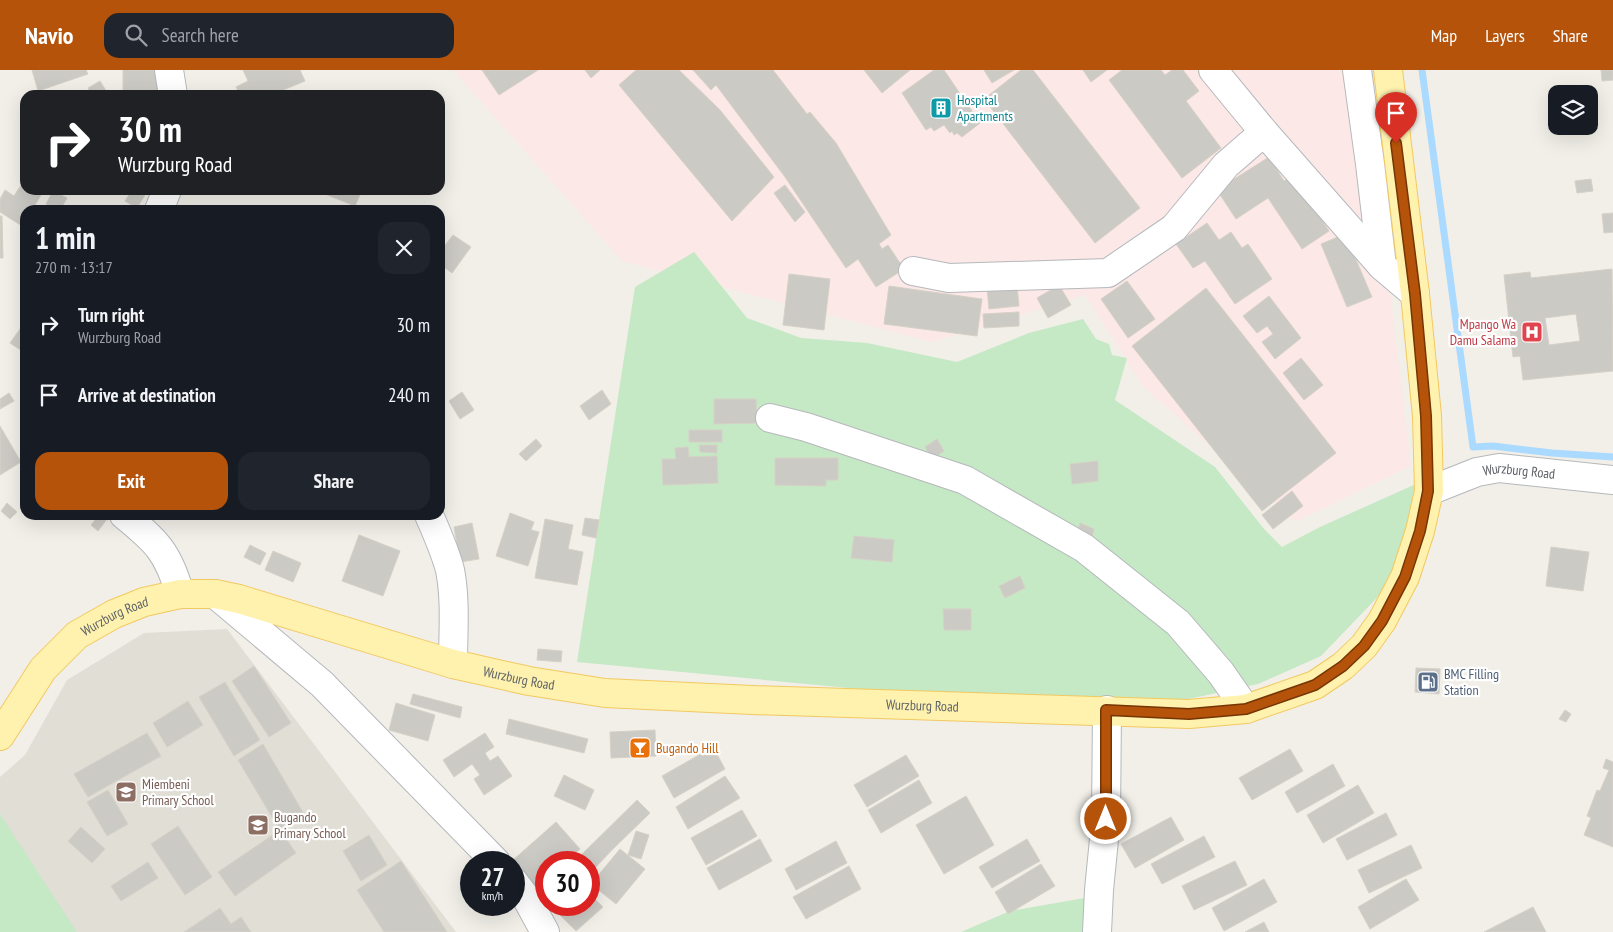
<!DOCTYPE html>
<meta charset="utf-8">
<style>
body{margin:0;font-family:"PT Sans Narrow",sans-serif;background:#20242c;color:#f1f3f6;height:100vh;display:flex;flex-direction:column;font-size:19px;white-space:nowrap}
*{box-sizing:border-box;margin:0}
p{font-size:16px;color:#9ea1a6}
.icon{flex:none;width:28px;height:28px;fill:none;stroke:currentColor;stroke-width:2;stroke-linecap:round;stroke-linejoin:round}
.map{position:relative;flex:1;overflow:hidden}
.details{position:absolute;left:20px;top:135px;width:425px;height:315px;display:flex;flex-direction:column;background:#171b24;border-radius:15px;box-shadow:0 5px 20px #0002}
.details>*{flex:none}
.top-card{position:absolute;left:20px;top:20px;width:425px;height:105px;border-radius:15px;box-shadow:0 5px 20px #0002;background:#202124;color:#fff;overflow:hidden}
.tools{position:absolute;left:1548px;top:15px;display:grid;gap:10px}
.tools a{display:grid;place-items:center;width:50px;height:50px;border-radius:10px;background:#171b24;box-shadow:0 5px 20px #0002;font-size:25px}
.speed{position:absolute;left:460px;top:781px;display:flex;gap:10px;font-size:25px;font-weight:700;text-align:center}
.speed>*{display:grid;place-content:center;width:65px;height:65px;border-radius:50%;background:#171b24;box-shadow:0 5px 20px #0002;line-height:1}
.speed small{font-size:12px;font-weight:400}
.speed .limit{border:8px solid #d22;background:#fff;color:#111}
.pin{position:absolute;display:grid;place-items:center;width:42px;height:42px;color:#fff;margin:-51px -21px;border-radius:50% 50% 50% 0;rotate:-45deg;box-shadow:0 0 5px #0007}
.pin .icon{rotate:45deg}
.me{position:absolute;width:55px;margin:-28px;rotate:0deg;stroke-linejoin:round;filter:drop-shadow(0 0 4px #0008)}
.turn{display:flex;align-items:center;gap:18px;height:105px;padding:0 15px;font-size:22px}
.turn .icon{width:65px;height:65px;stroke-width:2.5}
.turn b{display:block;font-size:35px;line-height:42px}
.round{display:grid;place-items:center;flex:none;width:52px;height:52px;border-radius:15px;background:#20242c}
.summary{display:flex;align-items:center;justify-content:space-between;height:85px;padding:0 15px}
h1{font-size:30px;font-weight:700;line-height:38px}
.action{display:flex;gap:10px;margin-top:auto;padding:10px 15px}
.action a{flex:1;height:58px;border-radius:15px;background:#b45309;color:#fff;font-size:20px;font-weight:700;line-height:58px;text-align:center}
.action a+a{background:#20242c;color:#f1f3f6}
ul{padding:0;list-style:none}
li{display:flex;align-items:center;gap:15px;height:70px;padding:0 15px}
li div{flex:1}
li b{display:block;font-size:19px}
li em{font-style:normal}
header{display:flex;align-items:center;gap:30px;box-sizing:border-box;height:70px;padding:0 25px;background:#b45309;color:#fff}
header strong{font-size:24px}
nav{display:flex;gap:28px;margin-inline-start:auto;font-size:18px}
.search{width:350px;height:45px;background:#20242c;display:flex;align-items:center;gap:12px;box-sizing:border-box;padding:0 18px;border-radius:15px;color:#9ea1a6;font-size:19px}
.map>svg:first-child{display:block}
.education{fill:#e1ded6}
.medical{fill:#fce8e6}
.green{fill:#c5e8c5}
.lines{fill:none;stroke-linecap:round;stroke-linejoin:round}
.stream{stroke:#aadaff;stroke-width:7}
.building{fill:#cccac5;stroke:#d6d1c6;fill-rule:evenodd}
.minor-casing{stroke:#b5b8bc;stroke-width:30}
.major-casing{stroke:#f2c960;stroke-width:30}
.minor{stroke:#fff;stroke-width:28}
.major{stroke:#fff2af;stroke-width:28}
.route-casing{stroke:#753606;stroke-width:12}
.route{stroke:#b45309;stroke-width:9}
.labels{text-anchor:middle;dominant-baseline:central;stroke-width:4.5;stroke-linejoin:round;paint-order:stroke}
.culture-label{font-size:14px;fill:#0d838f;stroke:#fff;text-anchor:start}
.health-label{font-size:14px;fill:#be3a42;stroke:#fff;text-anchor:end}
.street-label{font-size:14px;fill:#5f6368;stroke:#fff}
.service-label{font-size:14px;fill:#4e5e75;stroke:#fff;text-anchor:start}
.food-label{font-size:14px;fill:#c56008;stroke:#fff;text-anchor:start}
.education-label{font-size:14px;fill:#785e54;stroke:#fff;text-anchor:start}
</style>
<header>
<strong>Navio</strong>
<div class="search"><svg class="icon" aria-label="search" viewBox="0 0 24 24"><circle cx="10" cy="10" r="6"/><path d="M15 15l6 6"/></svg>Search here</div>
<nav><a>Map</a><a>Layers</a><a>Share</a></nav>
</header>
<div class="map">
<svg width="1613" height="862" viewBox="0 0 1613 862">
<rect width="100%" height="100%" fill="#f1efe8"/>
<path class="education" d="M227 559 456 862H0V707L25 685 67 610 144 563Z"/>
<path class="medical" d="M453 0H1363L1411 396 1295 452 1144 317 1085 225 932 272 622 191Z"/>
<path class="green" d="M694 182 747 248 801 268 867 273 957 292 1029 263 1083 249 1096 269 1109 274 1112 285 1127 288 1115 330 1215 397 1264 459 1282 477 1320 457 1416 414 1393 511 1321 586 1258 614 1161 635 912 624 577 592 635 217Z
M0 744 77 862H0Z
M1096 826 1094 862H961L1010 841Z"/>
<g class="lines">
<path class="stream" d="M1422 0 1473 377 1493 376 1552 383 1613 387"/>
</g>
<path class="building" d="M32 0H86L88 4 38 21Z
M123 0H159L160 25H123Z
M243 0H300L305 11 271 25H240L236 17 248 11Z
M482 0H538L499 25Z
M585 0H600L591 8Z
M636 0H679L720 40 774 107 732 151 619 15Z
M693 0H773L807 44 810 42 836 73 891 165 879 174 882 179 888 175 904 199 876 217 858 189 846 198 785 107 716 15 711 20Z
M864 0H910L882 23Z
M934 0H944L980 53 962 67 957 63 954 65 952 61 950 63 944 55 934 61 931 57 926 60 902 23Z
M984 0H1014L992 13Z
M1021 0H1033L1140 138 1095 173 984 29Z
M1083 0H1107L1091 12Z
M1122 0H1161L1165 5 1172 0H1183L1199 21 1186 31 1221 78 1182 108 1109 10Z
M1601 0H1613V10L1602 11Z
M100 11 108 24 92 25 88 18Z
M1269 87 1284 111 1293 105 1329 161 1302 179 1268 128 1236 149 1217 120Z
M25 109V120H44L32 140H25V151L22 156 0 142V129L5 120 14 126Z
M1591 109 1593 121 1577 123 1575 111Z
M785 115 805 142 795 152 774 123Z
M132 120H148L137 138 125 131Z
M315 120H362L355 136Z
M53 121 67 128 60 140H57L46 134Z
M1613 143V162L1604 163 1602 144Z
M0 146H2L3 188H0Z
M1207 153 1219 170 1231 162 1242 178 1248 174 1272 209 1235 234 1205 191 1193 198 1176 174Z
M1345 164 1372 227 1347 237 1321 174Z
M453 165 471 177 452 203 440 194V182Z
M1612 199 1613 301 1523 310 1520 286 1513 287 1504 205 1530 202 1531 208ZM1576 244 1580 271 1549 275 1545 248Z
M789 204 830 209 824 260 783 255Z
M1127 211 1155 249 1128 268 1101 229Z
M1017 215 1019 236 989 239 987 218Z
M1059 215 1071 235 1048 248 1037 228Z
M889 216 982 229 977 266 884 254Z
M1206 218 1336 383 1262 441 1132 276Z
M1269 226 1301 268 1275 289 1262 272 1273 264 1267 256 1257 263 1243 246Z
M1019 242V256L984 258 983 244Z
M25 252V283L10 273Z
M1301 288 1323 315 1304 330 1283 303Z
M602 320 611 334 589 350 580 336Z
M462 322 474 340 460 349 449 331Z
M9 323 14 331 0 339V329Z
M714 329H756L757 353 714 354Z
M0 356 21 392 0 405Z
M689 360H722V372H689Z
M536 369 542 376 526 391 519 384Z
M937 369 944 381 932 389 925 377Z
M699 375H717V383L700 382Z
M688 377 689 387 717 386 718 413 663 415 662 389H676L675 378Z
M775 388H838V410H826V416L775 415Z
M1098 391V411L1072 414 1070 394Z
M1292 421 1303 436 1273 459 1262 445Z
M7 433 17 442 10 449 1 441Z
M510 443 534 452 531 460 539 462 528 496 496 486Z
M99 445H102L107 449 98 461 91 455Z
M585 448 599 450 596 468 582 465Z
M545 449 573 455 568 479 583 482 577 515 535 508Z
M472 453 479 489 460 492 454 457Z
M1080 453 1094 459 1091 471 1077 463Z
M359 465 400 481 383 526 342 511Z
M854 466 894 470 892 492 851 488Z
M250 475 266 483 260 495 244 487Z
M1551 477 1589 482 1583 521 1546 516Z
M273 481 301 493 293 512 265 500Z
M1020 506 1025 518 1005 528 999 516Z
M943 539H971V560H944Z
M538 579 562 581 561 592 537 590Z
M254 596 291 653 269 667 232 611Z
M1416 598 1440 599 1439 624 1415 622Z
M225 612 260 670 234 686 199 627Z
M413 624 462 637 460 648 410 634Z
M188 631 203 655 167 677 153 653Z
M396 633 435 645 428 671 389 660Z
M1565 640 1571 644 1566 652 1559 649Z
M509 649 588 669 584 683 506 664Z
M655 660 656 686 611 688 610 662Z
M147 663 161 686 88 727 74 704Z
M485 663 494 677 485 683 490 691 498 686 512 706 484 725 474 709 480 705 472 694 454 707 443 690Z
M263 674 304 744 279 759 238 690Z
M713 677 725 699 674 728 662 706Z
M1290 679 1303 701 1252 730 1239 708Z
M906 685 919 706 867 737 854 715Z
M1606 689 1613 692V777L1584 765 1591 748 1587 746 1597 720 1600 721 1609 700 1603 698Z
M1333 694 1345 716 1297 743 1285 722Z
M564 705 594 720 585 740 554 726Z
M725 706 740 728 688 759 676 737Z
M919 710 932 733 881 763 868 740Z
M1358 715 1374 743 1323 773 1307 745Z
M108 720 128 754 107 766 87 732Z
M966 726 994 775 944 804 916 755Z
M637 730 650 743 615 777 589 804V792H574Z
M742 740 757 766 706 795 691 768Z
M1386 743 1397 765 1347 790 1336 769Z
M1171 747 1184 770 1135 798 1121 774Z
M556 752 580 779 566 792H546V810L536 819 512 791Z
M178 756 212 807 185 825 151 774Z
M81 757 105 779 92 793 68 771Z
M280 760 296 783 235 826 218 802Z
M636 761 649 765 641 789 628 785Z
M369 765 387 795 361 811 343 781Z
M1204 766 1215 787 1162 814 1151 794Z
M760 769 772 791 719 820 707 798Z
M1027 769 1040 791 992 818 979 797Z
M836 771 847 793 796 820 785 799Z
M1411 775 1422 798 1369 823 1358 800Z
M620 779 645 799 616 834 591 814Z
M401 791 447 862H384L357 820Z
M1235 791 1247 815 1194 840 1182 816Z
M148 792 158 808 121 831 111 816Z
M1041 794 1055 816 1008 844 995 822Z
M849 796 861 819 806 849 793 827Z
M1264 809 1277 832 1224 861 1212 838Z
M1406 809 1419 830 1370 859 1358 837Z
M546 820V831L541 826Z
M589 823 603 837 576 861 550 835H589Z
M1533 837 1546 862H1484Z
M220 838 231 854 241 847 251 862H184Z
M1264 852 1269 862H1245Z"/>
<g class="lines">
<g class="minor-casing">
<g id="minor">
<path d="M169 0 173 25"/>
<path d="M1213 0 1264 62 1382 196 1415 224"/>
<path d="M1357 0 1370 94 1382 196"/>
<path d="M159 140 167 120"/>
<path d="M913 201 949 208 1108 203 1174 158 1226 95 1264 62"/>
<path d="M770 348 806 357 965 410 1084 478 1178 553 1221 603 1246 639"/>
<path id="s1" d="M1429 421 1477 402 1499 398 1613 410"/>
<path d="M124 445C157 472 168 482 180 524"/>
<path d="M429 445C437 463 445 481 450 500 456 530 453 564 453 594"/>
<path d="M215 524 322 614 496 792"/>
<path d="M514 812 527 829 545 862"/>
<path d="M1097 862 1099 820 1106 749 1107 640"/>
</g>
</g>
<g class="major-casing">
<g id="major">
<path id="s2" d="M0 666 43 599 77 565 114 544 144 532 180 524H215L239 529 453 594 529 611 605 623 752 630 1189 644 1246 639 1315 615 1343 596 1364 576 1382 551 1405 507 1420 461 1429 421 1427 346 1415 224 1388 0"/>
</g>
</g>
<use href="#minor" class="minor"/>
<use href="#major" class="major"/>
</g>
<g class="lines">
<g class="route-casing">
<path id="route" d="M1106 749V640L1189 644 1246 639 1315 615 1343 596 1364 576 1382 551 1405 507 1420 461 1428 421 1426 346 1415 224 1396 73"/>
</g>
<use href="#route" class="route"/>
</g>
<defs>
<g id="building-square" transform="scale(1.125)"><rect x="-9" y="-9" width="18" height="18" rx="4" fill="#0f9aa8" stroke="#fff"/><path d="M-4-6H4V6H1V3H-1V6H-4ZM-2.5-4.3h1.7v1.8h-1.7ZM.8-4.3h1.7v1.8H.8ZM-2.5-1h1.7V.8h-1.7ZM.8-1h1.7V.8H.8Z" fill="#fff"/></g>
<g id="hospital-square" transform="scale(1.125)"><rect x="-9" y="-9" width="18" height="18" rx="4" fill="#e0444e" stroke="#fff"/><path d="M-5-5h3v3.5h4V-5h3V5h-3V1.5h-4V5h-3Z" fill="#fff"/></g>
<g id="fuel-square" transform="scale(1.125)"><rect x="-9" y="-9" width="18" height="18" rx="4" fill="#5c6f8a" stroke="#fff"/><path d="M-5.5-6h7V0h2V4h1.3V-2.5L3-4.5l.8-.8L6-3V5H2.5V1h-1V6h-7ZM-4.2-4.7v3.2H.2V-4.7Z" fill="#fff"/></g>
<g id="bar-square" transform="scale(1.125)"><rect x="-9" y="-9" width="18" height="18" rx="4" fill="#e8710a" stroke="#fff"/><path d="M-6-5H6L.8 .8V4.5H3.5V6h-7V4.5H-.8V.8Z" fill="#fff"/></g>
<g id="school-square" transform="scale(1.125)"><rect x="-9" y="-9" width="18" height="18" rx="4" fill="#8d6e63" stroke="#fff"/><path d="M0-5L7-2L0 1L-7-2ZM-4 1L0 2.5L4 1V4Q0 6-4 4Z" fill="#fff"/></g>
</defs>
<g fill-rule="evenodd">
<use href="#building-square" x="941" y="38"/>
<use href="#hospital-square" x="1532" y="262"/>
<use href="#fuel-square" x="1428" y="612"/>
<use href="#bar-square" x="640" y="678"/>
<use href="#school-square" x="126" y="722"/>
<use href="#school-square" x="258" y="755"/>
</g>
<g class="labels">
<g class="culture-label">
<text x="957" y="30">Hospital<tspan x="957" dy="16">Apartments</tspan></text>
</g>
<g class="health-label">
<text x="1516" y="254">Mpango Wa<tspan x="1516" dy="16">Damu Salama</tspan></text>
</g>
<g class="street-label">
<text stroke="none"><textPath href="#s1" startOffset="94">Wurzburg Road</textPath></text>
<text stroke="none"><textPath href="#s2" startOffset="170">Wurzburg Road</textPath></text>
<text stroke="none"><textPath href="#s2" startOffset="590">Wurzburg Road</textPath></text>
<text stroke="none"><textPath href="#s2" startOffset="995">Wurzburg Road</textPath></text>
</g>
<g class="service-label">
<text x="1444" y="604">BMC Filling<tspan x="1444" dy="16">Station</tspan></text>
</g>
<g class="food-label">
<text x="656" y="678">Bugando Hill</text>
</g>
<g class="education-label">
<text x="142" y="714">Miembeni<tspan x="142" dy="16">Primary School</tspan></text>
<text x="274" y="747">Bugando<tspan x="274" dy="16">Primary School</tspan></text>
</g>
</g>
</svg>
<div class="tools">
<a><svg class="icon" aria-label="layers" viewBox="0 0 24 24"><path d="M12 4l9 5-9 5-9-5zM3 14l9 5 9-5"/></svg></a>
</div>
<div class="speed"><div>27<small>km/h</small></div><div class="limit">30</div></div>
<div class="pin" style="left:1396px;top:73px;background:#d93025"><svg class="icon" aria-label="arrive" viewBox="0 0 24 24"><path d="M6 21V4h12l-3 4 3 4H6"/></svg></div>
<svg class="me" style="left:1106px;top:749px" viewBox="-20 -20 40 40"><circle r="17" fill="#b45309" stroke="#fff" stroke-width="3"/><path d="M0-11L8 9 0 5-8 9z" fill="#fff"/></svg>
<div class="top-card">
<div class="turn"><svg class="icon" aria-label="right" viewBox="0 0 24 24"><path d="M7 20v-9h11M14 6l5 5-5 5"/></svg><div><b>30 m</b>Wurzburg Road</div></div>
</div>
<section class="details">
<div class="summary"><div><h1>1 min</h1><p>270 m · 13:17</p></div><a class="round"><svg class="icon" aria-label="close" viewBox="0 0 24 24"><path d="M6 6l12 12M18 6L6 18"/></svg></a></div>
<ul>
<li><svg class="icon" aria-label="right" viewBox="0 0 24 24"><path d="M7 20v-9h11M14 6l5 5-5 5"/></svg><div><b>Turn right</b><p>Wurzburg Road</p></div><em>30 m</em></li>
<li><svg class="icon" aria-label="arrive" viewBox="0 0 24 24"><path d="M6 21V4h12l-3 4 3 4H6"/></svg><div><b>Arrive at destination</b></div><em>240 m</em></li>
</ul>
<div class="action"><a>Exit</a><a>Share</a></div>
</section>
</div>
